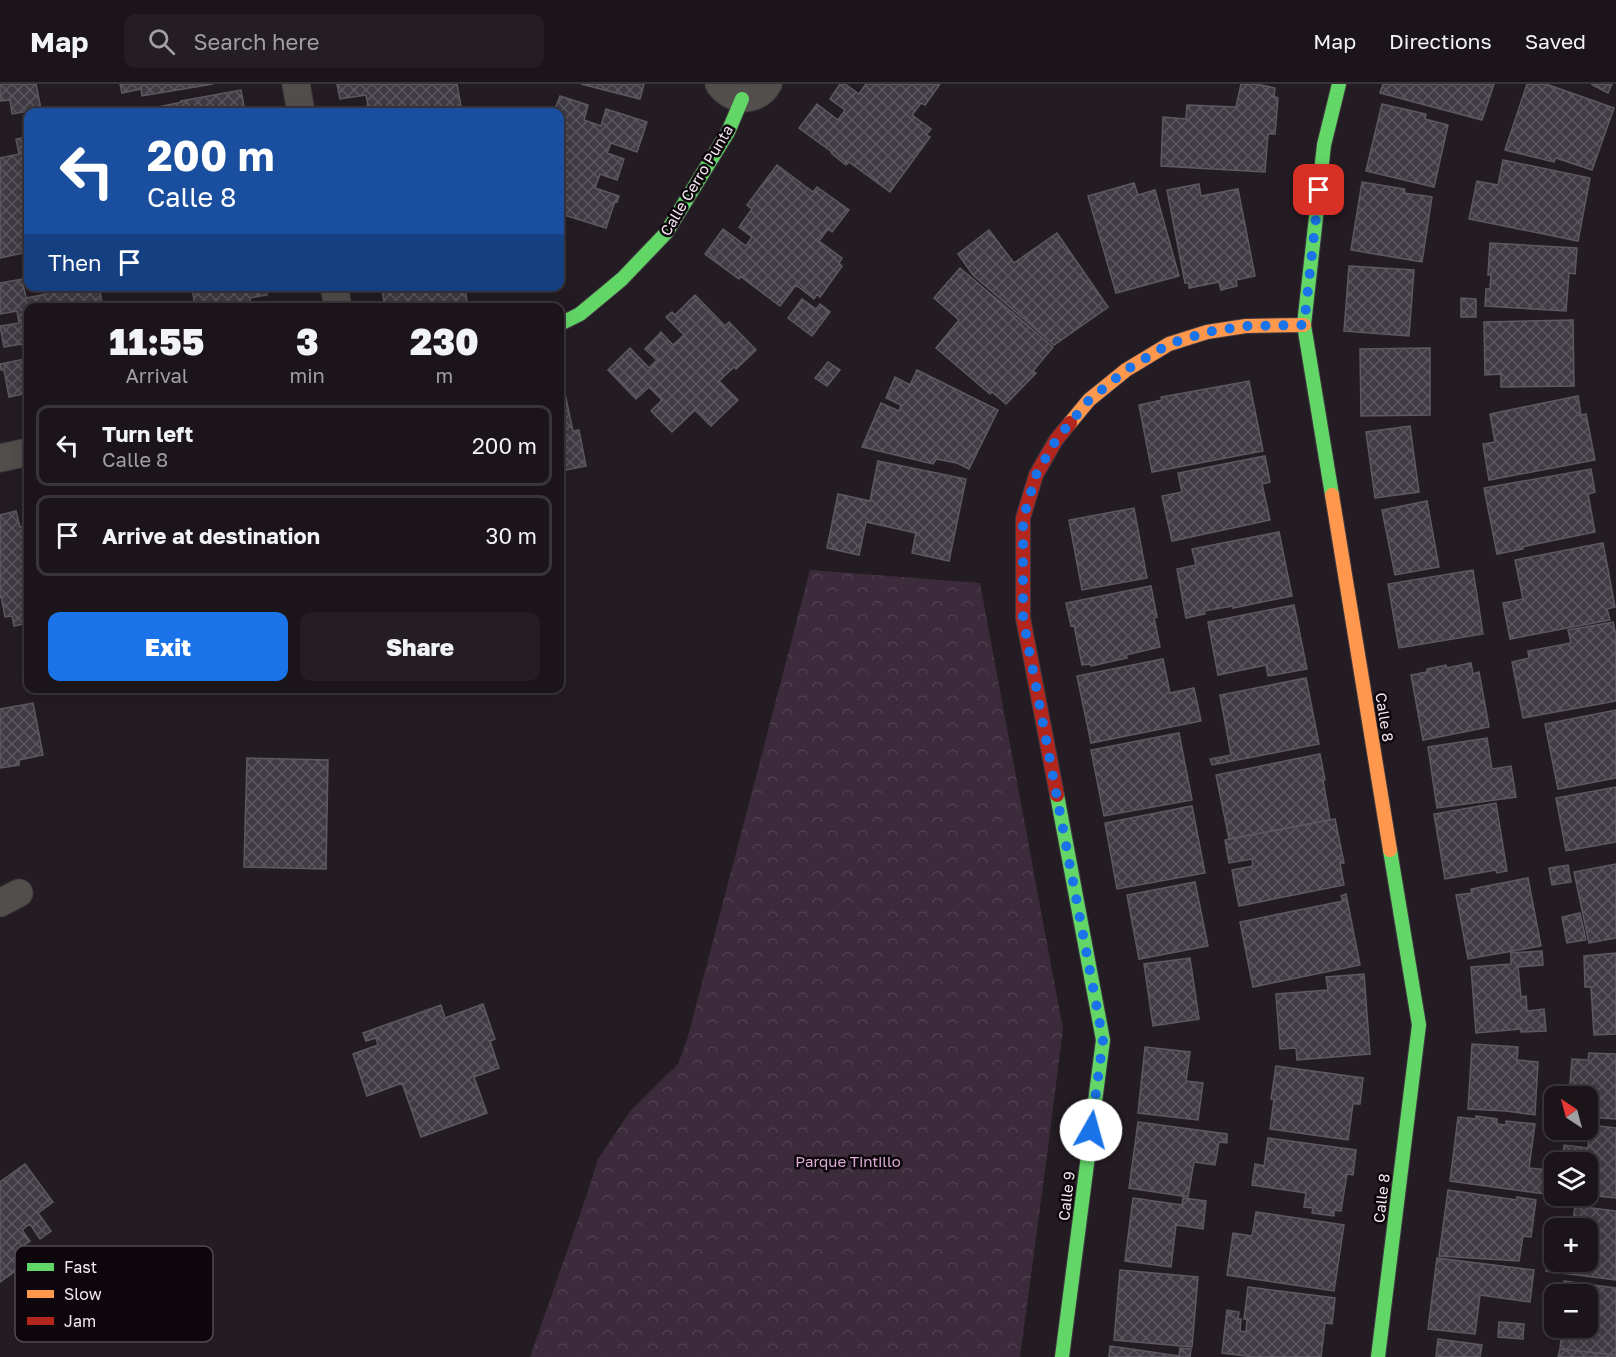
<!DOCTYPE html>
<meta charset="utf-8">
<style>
body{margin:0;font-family:"Golos Text",sans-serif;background:#241e23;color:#f1f3f6;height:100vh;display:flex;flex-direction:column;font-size:22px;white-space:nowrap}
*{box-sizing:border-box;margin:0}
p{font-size:20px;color:#a09fa2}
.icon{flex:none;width:33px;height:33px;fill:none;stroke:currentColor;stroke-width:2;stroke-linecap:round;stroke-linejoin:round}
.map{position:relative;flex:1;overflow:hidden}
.side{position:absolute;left:24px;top:219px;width:540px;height:390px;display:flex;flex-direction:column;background:#1b151a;border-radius:12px;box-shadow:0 6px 24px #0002,0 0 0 2px #393439}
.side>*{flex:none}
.hud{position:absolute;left:24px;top:24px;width:540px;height:183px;border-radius:12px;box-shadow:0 6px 24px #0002,0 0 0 2px #393439;background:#1a4fa0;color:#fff;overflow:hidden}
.needle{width:39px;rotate:324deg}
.controls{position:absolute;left:1544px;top:1002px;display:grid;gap:12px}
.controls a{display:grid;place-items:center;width:54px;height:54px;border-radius:12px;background:#1b151a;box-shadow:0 6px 24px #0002,0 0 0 2px #393439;font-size:30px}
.pin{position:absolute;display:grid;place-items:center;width:51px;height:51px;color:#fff;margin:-26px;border-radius:12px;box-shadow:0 3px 9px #0006}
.me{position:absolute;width:66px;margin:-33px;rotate:7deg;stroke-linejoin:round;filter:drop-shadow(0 0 4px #0008)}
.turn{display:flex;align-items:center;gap:21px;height:126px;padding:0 24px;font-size:27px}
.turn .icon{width:78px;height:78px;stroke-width:2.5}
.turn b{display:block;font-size:42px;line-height:51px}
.then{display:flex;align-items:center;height:57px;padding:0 24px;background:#0003;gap:12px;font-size:22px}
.eta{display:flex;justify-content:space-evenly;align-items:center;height:102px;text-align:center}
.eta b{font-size:36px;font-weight:800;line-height:42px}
.button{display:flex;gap:12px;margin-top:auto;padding:12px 24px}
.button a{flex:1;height:69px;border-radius:12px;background:#1a73e8;color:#fff;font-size:24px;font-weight:800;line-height:69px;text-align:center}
.button a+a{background:#241e23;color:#f1f3f6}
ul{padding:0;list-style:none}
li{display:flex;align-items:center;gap:18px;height:81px;margin:0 12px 9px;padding:0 12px;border:3px solid #393439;border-radius:12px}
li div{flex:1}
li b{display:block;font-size:22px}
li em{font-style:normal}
header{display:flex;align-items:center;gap:36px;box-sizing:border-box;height:84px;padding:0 30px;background:#1b151a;border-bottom:2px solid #393439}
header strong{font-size:28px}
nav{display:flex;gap:33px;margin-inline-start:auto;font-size:21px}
.search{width:420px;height:54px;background:#241e23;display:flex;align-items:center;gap:15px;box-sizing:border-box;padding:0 21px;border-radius:12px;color:#a09fa2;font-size:22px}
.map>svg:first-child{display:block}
.park{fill:url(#park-crowns)}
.building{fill:url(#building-cross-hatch);stroke:#5c5961;stroke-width:1.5}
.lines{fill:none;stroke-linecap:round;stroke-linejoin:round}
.street-casing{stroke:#40393f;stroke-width:29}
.fast-casing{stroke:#40393f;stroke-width:16}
.slow-casing{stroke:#40393f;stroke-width:16}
.jam-casing{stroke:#40393f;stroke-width:16}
.street{stroke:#514e4c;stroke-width:27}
.fast{stroke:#63d668;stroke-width:14}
.slow{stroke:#ff974d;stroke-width:14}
.jam{stroke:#b3261e;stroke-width:14}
.route{stroke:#1a73e8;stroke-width:10;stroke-dasharray:0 18}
.labels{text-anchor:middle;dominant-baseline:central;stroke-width:5;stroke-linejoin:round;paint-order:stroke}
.street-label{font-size:15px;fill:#f3e8f1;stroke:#0d070c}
.park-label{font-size:15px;fill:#ddabd8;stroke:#0d070c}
.key{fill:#0d070c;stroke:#524a51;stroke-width:1.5}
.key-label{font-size:16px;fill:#f3e8f1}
</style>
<header>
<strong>Map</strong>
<div class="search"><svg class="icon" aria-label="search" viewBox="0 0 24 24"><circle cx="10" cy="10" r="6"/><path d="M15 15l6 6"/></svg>Search here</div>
<nav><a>Map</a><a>Directions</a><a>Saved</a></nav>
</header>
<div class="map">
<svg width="1616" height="1273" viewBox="0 0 1616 1273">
<defs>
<pattern id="park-crowns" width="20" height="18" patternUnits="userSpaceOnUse" patternTransform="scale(1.5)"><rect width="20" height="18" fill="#3c2b3a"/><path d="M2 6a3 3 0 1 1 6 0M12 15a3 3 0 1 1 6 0" fill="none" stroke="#4f404d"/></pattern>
<pattern id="building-cross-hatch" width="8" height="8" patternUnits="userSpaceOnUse" patternTransform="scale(1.5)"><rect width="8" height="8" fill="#403c44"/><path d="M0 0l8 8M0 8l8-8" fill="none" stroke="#5c585f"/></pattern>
</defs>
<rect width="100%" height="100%" fill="#241c23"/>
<path class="park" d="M810 486 980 499 1063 945 1046 1079 1020 1273H530L587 1110 598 1075 631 1026 678 980 687 956Z"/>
<path class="building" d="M0 0H36L41 25 12 30 10 16 0 17Z
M120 0H213L142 12 141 5 122 9Z
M337 0H457L462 28H352V25L368 22 366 11 340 15Z
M581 0H644L640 15Z
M840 0H845L859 10 866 0H940L925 21 921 19 912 31 931 45 926 51 930 53 890 108 849 78 846 81 831 69 832 68 799 44 817 20 838 36 845 26 830 15Z
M1241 0H1256L1275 4 1274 12 1278 14 1275 50H1268L1265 88 1161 82 1163 33 1186 35 1187 21 1236 23Z
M1383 0H1494L1482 36 1380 9Z
M1527 0H1546L1614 24 1592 86 1556 74 1554 78 1505 66Z
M1591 0H1612L1608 9Z
M241 6 245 28H154L153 24 182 18 181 17Z
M560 12 588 21 584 36 601 42 606 25 647 38 637 68 611 59 607 69 624 75 617 96 600 90 595 104 619 112 617 118 615 117 606 144 564 131 562 137 560 136V28H547L548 26 554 28Z
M1382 20 1426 30 1425 35 1448 41 1434 103 1366 87Z
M28 53V169V168L0 174V74L19 70 16 55Z
M1503 76 1590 94 1578 157 1469 135 1477 97 1498 101Z
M777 81 813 108 817 103 849 126 832 148 828 145 819 157 842 174 839 179 842 182 820 213 817 210 814 215 796 201 780 222 740 192 739 195 705 170 723 145 746 162 752 153 739 143 752 125 747 121Z
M1362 98 1405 105 1404 109 1432 113 1422 178 1351 166Z
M1134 99 1138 111 1155 106 1179 192 1116 209 1088 112Z
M1199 100 1201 112 1238 105 1255 192 1236 196 1237 202 1221 206 1219 198 1189 204V199H1185L1167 106Z
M989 146 1014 179 1057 149 1108 223 1054 261 973 191 958 170Z
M1490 159 1577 164 1575 190 1569 189 1566 227 1485 222 1486 205H1490L1491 191H1488Z
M1349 182 1414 186 1409 252 1344 247Z
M960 184 1053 263 1033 287 1036 289 1006 320 992 308 990 310 936 264 959 236 934 214Z
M22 195 26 214 46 210 44 202H99L103 224H28V309L9 313 4 286H1L0 280 25 275 22 260 4 263 0 242 19 239 17 227 0 230V199Z
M192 202H266L267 211 250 214 251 224H195Z
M377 202H460V204H465L468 224H385L382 206 378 207Z
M695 211 725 242 729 238 756 266 736 285 734 283 719 297 738 316 711 342 695 326 672 348 651 327 662 316 649 303 636 315 608 286 630 264 649 284 657 276 645 265 661 248 673 261 684 251 666 233 672 228 675 231Z
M1461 214 1476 215V233H1461Z
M802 215 816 225 820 220 830 228 812 252 788 234Z
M1573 236 1574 302 1501 303V290L1485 291 1484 238Z
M1430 264V331L1361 332 1360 265Z
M828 278 840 286 827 302 815 294Z
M917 286 998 326 969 385 957 379 936 375 933 380 862 363 881 319 899 327 901 321 886 314 895 293 910 301Z
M1249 297 1263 367 1152 388 1139 321 1162 316 1161 313Z
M564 305 573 347 579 346 586 382 561 387 560 385V306Z
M1578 312 1581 331 1586 330 1595 376 1489 396 1483 360 1495 358 1490 330Z
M1410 342 1419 408 1375 414 1366 348Z
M1265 372 1270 398 1262 400 1270 436 1172 457 1162 412 1182 408 1178 389Z
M878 377 966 395 949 477 912 469 916 449 866 438 859 471 827 464 838 410 870 417Z
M1591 385 1595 408 1588 410 1595 448 1522 463 1523 465 1497 470 1484 404Z
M1427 417 1439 483 1395 491 1382 426Z
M1134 424 1147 494 1082 506 1069 436Z
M16 427 20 443 28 441V539L14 542 12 532 5 533 1 512 0 513V431Z
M1279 448 1292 512 1233 524V522L1204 527 1205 530 1186 534 1177 485 1196 481 1192 465Z
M1603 459 1615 523 1607 525 1610 536 1510 555 1503 519 1523 515 1515 476Z
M1473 486 1483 550 1399 564 1388 500Z
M1151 502 1157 533 1154 534 1160 563 1126 571 1127 574 1091 582V580L1082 581 1074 541 1071 542 1066 519Z
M1294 521 1307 585 1268 592 1266 581 1218 591 1208 538Z
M1613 538 1616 551V617L1523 634 1512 578 1529 574 1528 567 1571 559 1568 546Z
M1163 575 1170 609 1194 604 1201 637 1091 659 1077 592Z
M1471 579 1473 590 1479 588 1489 643 1423 656 1411 591 1427 588V585L1446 581 1447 584Z
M1306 594 1319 660 1212 681 1210 675 1231 671 1220 611Z
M33 619 43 671 19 676V681L0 684V625Z
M1616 626V694L1558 705 1545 640Z
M1179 649 1192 716 1104 732 1091 666Z
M1487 654 1492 685 1511 682 1516 713 1437 724 1428 663Z
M1320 670 1325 696H1323L1330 736 1229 755 1216 691Z
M247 674 328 676 326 785 244 783Z
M1616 703V758L1566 767 1556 714Z
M1496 719 1507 787 1497 789 1496 786 1445 795 1434 730Z
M1192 722 1205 789 1117 805 1105 739Z
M1335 735 1344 779H1340L1344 801 1239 822 1232 786 1253 782 1252 775 1229 779 1225 756Z
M1616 780V854L1589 859 1574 788Z
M1568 781 1571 798 1552 801 1549 784Z
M1528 794 1541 862 1468 875 1456 811 1472 809 1471 805Z
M1195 798 1208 862 1139 875 1127 811Z
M1346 810 1360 881 1253 903 1240 838 1343 817 1341 812Z
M1580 829 1586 856 1567 859 1562 833Z
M1542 867 1543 881 1518 883 1521 913 1526 912 1527 927 1544 925 1546 947 1521 948V945L1476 949 1471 883 1511 880V869Z
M1616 869V950L1594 951 1591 903H1585L1584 872Z
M1190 874 1199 935 1153 942 1144 880Z
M1364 890 1370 970 1297 976 1296 964 1280 965 1276 910 1328 906 1326 893Z
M483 920 495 955 490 957 499 984 474 993 487 1029 421 1053 402 999 367 1012 353 970 378 961 376 954 366 957 363 949 441 921 445 934Z
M1472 960 1518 963 1517 976 1538 978 1535 1031 1506 1027 1468 1025Z
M1145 963 1190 968 1186 997 1203 999 1198 1036 1138 1029Z
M1589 969 1616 970V1035L1588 1033 1589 1023H1587V1012H1569L1572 975 1588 976Z
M1276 982 1363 994 1360 1020H1353L1348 1056 1270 1045 1274 1015H1271Z
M1476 1032 1497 1035V1040L1506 1041V1037L1535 1040 1529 1084 1548 1086 1545 1110 1450 1097 1458 1033 1476 1035Z
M1138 1038 1227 1050V1059L1219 1058 1215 1081 1194 1078 1188 1113 1129 1104Z
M1590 1041 1616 1044V1114L1587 1111V1078H1562L1564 1061 1588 1064Z
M1268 1054 1356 1066 1353 1091 1347 1090 1341 1127 1334 1126V1132L1312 1129 1313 1124 1304 1123 1306 1109 1252 1101 1255 1080 1264 1082Z
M25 1080 53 1118 38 1129 51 1147 40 1155 30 1140 22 1146 30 1157 23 1162 32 1175 0 1198V1098Z
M1448 1106 1517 1116V1113L1536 1116 1531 1153 1523 1152 1519 1177 1439 1172Z
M1133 1114 1182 1121 1183 1114 1206 1117 1203 1145 1176 1141 1171 1183 1125 1177Z
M1575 1122 1616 1127V1196L1546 1187 1550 1158 1554 1159V1178H1587V1144H1572Z
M1256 1128 1344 1141 1334 1207 1227 1191 1233 1149 1252 1152Z
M1437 1174 1534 1186 1530 1218 1480 1211 1475 1250 1428 1245Z
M1120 1186 1198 1193 1192 1263 1114 1256Z
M1564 1197 1616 1204V1271L1560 1265 1562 1244H1587V1210H1562Z
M1248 1203 1335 1214 1332 1240 1325 1239 1321 1273H1254L1222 1269 1227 1226 1239 1228 1238 1235H1241L1240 1247 1246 1248 1247 1235H1244Z
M1499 1238 1524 1240 1523 1255 1498 1253Z
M1438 1255 1482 1261 1480 1273H1436Z
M1110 1262 1179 1272 1180 1264 1191 1265 1190 1273H1109Z
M1560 1265 1616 1271V1273H1558Z"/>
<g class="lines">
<g class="street-casing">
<path id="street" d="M296 0 301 28
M719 0C731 17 756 20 768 0
M334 202 338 224
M0 374 28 368
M0 819 19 809"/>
</g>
<g class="fast-casing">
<path id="fast" d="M560 240 580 230 622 195 666 149 728 48 742 15
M1332 411 1304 241 1324 61 1339 0
M1057 711 1103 956 1062 1273
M1378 1273 1419 941 1390 766"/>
</g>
<g class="slow-casing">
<path id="slow" d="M1070 339 1089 316 1126 286 1169 260 1207 248 1246 242 1304 241
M1332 411 1390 766"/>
</g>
<g class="jam-casing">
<path id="jam" d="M1057 711 1023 534V434L1036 391 1056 356 1070 339"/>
</g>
<use href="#street" class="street"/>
<use href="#fast" class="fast"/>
<use href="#slow" class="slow"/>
<use href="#jam" class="jam"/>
</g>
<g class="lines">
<path class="route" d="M1091 1046 1103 956 1023 534V435L1036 391 1056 356 1089 316 1126 286 1169 260 1207 248 1246 242 1304 241 1319 106"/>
</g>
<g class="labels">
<g class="street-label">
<text transform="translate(696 96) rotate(-59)">Calle Cerro Punta</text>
<text transform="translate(1385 633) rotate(81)">Calle 8</text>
<text transform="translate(1066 1112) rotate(-83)">Calle 9</text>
<text transform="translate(1381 1114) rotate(-83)">Calle 8</text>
</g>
<g class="park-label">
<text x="848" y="1077">Parque Tintillo</text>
</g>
</g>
<rect x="15" y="1162" width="198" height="96" rx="9" class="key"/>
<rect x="27" y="1179" width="27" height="8" fill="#63d668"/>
<rect x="27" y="1206" width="27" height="8" fill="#ff974d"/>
<rect x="27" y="1233" width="27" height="8" fill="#b3261e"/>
<g class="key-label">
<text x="64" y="1189">Fast</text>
<text x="64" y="1216">Slow</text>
<text x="64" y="1243">Jam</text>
</g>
</svg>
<div class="controls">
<a><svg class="needle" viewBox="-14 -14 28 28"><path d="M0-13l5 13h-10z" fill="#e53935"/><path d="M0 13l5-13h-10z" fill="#a09fa2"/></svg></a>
<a><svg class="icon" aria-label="layers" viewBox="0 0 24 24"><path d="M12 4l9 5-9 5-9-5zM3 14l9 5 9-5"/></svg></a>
<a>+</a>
<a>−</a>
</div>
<div class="pin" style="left:1319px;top:106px;background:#d93025"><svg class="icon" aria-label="arrive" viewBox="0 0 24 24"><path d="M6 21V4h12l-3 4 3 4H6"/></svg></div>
<svg class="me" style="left:1091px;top:1046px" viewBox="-20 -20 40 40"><circle r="19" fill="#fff"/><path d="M0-13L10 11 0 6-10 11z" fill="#1a73e8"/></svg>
<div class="hud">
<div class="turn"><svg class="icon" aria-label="left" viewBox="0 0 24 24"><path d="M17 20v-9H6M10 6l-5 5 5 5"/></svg><div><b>200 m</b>Calle 8</div></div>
<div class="then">Then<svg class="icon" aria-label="arrive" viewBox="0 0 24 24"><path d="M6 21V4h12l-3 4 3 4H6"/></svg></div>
</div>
<section class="side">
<div class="eta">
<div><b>11:55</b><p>Arrival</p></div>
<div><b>3</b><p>min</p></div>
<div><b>230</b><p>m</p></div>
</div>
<ul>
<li><svg class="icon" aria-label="left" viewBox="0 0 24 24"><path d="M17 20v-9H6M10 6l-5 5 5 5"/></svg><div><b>Turn left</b><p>Calle 8</p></div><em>200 m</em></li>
<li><svg class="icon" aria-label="arrive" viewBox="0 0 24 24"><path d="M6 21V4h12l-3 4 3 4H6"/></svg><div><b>Arrive at destination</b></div><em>30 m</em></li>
</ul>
<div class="button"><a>Exit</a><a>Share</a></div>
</section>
</div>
